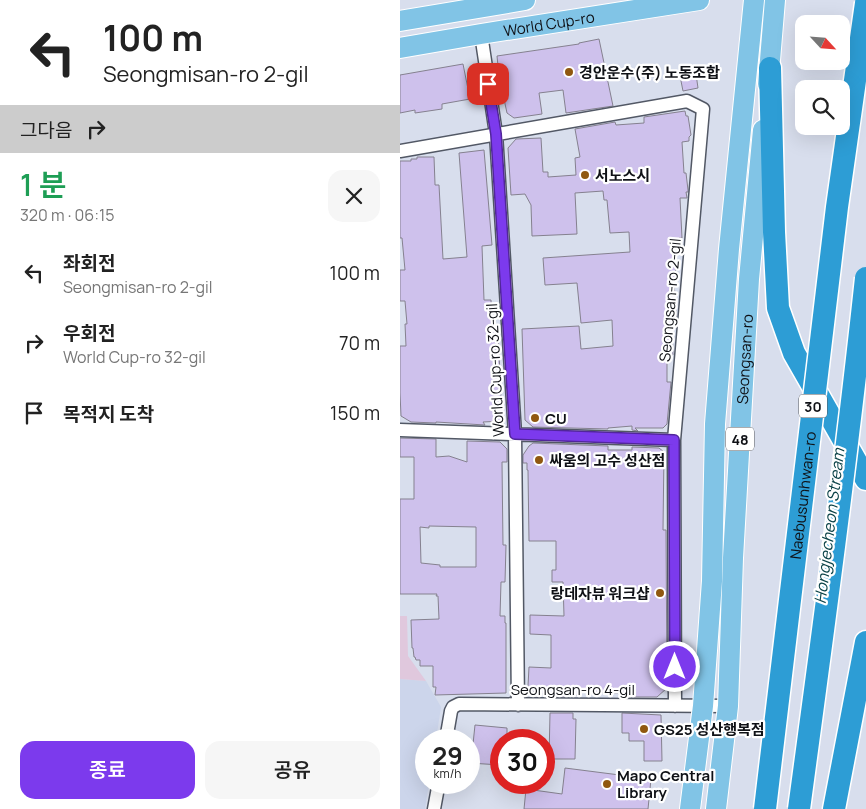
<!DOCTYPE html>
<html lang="ko">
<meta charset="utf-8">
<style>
body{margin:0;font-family:Manrope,"Noto Sans KR",sans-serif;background:#f6f6f6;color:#222;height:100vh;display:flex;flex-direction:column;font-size:19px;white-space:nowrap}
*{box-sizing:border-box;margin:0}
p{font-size:16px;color:#767676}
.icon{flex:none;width:28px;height:28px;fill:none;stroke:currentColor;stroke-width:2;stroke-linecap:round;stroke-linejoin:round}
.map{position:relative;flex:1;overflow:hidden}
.side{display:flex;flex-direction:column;background:#fff;width:400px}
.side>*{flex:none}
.guide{background:#fff;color:#222;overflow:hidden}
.needle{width:32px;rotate:116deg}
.controls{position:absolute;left:395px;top:15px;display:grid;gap:10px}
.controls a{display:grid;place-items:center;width:55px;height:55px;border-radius:10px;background:#fff;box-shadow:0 5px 20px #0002;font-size:25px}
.speed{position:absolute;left:15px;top:729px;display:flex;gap:10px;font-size:25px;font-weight:700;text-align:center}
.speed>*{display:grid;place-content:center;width:65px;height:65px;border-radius:50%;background:#fff;box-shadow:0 5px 20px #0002;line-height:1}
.speed small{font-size:12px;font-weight:400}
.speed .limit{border:8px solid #d22;background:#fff;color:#111}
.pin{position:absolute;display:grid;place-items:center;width:42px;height:42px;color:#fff;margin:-21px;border-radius:10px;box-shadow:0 2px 8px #0006}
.me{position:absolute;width:55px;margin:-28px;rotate:0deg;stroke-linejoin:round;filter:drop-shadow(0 0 4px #0008)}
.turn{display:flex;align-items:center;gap:18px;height:105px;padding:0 20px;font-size:22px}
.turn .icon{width:65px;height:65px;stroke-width:2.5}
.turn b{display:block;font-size:35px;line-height:42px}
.then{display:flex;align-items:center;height:48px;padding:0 20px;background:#0003;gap:10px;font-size:19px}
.round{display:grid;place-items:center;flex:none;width:52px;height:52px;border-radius:15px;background:#f6f6f6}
.summary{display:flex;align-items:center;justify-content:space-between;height:85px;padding:0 20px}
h1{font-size:30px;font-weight:600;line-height:38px;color:#1e9e55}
.action{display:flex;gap:10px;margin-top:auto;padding:10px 20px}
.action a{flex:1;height:58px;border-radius:15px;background:#7c3aed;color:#fff;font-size:20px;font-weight:600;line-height:58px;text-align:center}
.action a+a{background:#f6f6f6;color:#222}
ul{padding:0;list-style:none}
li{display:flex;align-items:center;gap:15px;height:70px;padding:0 20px}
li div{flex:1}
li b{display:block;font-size:19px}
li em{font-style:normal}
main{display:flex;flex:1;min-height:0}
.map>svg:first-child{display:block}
.built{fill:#ccd5eb}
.green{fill:#e0c8dd}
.pier{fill:#d8deed}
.building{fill:#cec1ec;stroke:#85818f;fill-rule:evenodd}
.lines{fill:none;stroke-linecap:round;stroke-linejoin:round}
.street-casing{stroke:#525865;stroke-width:15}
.primary-casing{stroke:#fff;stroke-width:22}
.highway-casing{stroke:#fff;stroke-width:25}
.street{stroke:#fff;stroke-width:12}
.primary{stroke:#81c4e6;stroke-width:20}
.highway{stroke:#2d9dd5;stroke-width:22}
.highway-bridge-casing{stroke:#fff;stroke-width:25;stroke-linecap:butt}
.highway-bridge{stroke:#2d9dd5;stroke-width:22}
.route-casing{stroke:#51269a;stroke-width:12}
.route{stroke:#7c3aed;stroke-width:9}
.poi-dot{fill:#905810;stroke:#fff;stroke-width:2}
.labels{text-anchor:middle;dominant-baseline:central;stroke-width:4.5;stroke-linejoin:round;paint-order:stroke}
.shield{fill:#fff;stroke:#57585c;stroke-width:1}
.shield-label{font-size:14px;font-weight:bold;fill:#0f1116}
.street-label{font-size:15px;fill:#0f1116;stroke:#fff}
.poi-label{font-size:15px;font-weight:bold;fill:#0f1116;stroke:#fff;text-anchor:start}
.water-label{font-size:16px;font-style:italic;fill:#0c4348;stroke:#fff}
</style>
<main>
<section class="side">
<div class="guide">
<div class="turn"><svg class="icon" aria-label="left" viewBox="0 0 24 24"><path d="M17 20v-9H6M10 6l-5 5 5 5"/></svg><div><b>100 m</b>Seongmisan-ro 2-gil</div></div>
<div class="then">그다음<svg class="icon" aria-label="right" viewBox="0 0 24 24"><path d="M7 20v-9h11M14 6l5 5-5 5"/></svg></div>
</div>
<div class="summary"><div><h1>1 분</h1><p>320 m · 06:15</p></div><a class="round"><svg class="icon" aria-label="close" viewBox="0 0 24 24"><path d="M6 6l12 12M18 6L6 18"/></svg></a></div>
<ul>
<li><svg class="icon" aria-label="left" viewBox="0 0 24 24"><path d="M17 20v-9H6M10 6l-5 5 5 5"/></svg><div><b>좌회전</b><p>Seongmisan-ro 2-gil</p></div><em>100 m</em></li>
<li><svg class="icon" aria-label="right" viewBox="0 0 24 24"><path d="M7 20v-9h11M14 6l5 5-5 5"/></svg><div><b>우회전</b><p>World Cup-ro 32-gil</p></div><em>70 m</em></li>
<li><svg class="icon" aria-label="arrive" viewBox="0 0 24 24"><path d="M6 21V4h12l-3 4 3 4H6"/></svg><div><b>목적지 도착</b></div><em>150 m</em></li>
</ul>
<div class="action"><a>종료</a><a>공유</a></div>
</section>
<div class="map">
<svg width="466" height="809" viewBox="0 0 466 809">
<rect width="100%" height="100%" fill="#d8deed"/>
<path class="built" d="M0 679 26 681 41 707 36 740H26V782L29 783 25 809H0Z"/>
<path class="green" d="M0 616H7L8 656 26 681 0 679Z"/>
<path class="pier" d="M466 0V315L407 809H359Z"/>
<path class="building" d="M199 39 213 106 166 113 163 90 139 93 142 114 114 118 107 113 99 76 97 56 179 44V43Z
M63 64 70 99 42 104V109L15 113V110L0 113V75Z
M295 67 298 88 283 91 279 71Z
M285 111 286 116H288L291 135 289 137V141L282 142 284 173H286L288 190V192H286L287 198H280L282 238H279L280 244H274L276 280 274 281 276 314V318L274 319 275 325H272L273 355H267V382H271L267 424 263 428H235L238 431 232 430V426L208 428V429L133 427 125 420 122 329 179 326 181 349 213 346 212 320 181 323 177 283 145 285 143 258 230 252 229 232 210 233 207 200H204L203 191 175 193 177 234 132 236 131 205 125 194 111 195 108 148 116 139 141 138 143 172H148V177L176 175 175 158 180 157 175 129 215 122 216 125 244 123V117Z
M84 150 92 245 82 246 84 300H91L92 330H98L102 421 83 422 85 425 36 422V423L11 422 1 416 0 393V346H6L5 324H7L5 301H0V270H5L2 238H0V161H11V159H17V157H34L35 184V185H39L43 259 67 257 59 153Z
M0 438 36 439V457L49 456 67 462V441L100 442 107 449V462H102L103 545H106L105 582H101L100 616H105V623H106V693L35 695 36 687H33V666H20V660H16L15 657H14L13 648H12L11 620 39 619 38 596H36L37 594H0V499H14V457H0ZM29 526 76 527V567H40V565L21 563 20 527 29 528Z
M133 443 208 446V450H232V447L259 448 264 452 263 530H266L267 688 257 697H222V694H219V693L178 692V695H173V697H150L151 694H136L128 686 129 667 151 668V635L130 634V615L164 616 163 582H152V570H156V541H129L128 470H127V463H123V455L129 446Z
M150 713H173V719H176L175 759H149Z
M222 713 261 715 262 761H244V741H229V733H222Z
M75 725 107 728V740H101V765L69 763V743L73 744Z
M165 768 251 779 248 809H124L126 789 162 794Z"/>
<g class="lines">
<g class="street-casing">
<path id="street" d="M81 34 96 134 115 434 118 705
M0 151 287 101 303 109 274 440 275 706
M0 430 274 440
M46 740 51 711 53 707 59 704 328 706
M34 809 39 782"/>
</g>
<g class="primary-casing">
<g id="primary">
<path d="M0 21 125 0"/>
<path id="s1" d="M0 48 81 34 299 0"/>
<path d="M368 84 375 0"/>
<path d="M290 809 303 706 312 581 315 424 329 249 354 0"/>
<path id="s2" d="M316 809 328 706 333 558 349 279 363 130"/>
</g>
</g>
<g class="highway-casing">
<path id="highway" d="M370 68 374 232 378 308 394 353 466 479
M434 809 466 642"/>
</g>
<use href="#street" class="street"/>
<use href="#primary" class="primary"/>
<use href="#highway" class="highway"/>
<g class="highway-bridge-casing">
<g id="highway-bridge">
<path id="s3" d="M365 809 437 207 466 3"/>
<path d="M399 809C423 632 447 455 466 278"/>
</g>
</g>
<use href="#highway-bridge" class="highway-bridge"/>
</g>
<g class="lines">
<g class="route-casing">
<path id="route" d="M88 84 96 134 115 434 274 440 275 667"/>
</g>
<use href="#route" class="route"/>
</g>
<g class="poi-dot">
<circle cx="169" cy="72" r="5"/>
<circle cx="185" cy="175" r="5"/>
<circle cx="135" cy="418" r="5"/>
<circle cx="139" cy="460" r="5"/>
<circle cx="260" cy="593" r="5"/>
<circle cx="244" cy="729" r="5"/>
<circle cx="207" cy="784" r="5"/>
</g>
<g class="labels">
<g class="shield">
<rect x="399" y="394.5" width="28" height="23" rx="4"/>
<rect x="326" y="427.5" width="28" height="23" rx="4"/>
</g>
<g class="shield-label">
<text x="413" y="406">30</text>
<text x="340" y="439">48</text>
</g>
<g class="street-label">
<text stroke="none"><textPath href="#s1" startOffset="151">World Cup-ro</textPath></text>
<text transform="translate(270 300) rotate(-85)">Seongsan-ro 2-gil</text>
<text stroke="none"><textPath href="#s2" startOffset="451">Seongsan-ro</textPath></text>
<text transform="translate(95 370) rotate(-93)">World Cup-ro 32-gil</text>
<text stroke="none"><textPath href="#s3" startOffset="316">Naebusunhwan-ro</textPath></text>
<text x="173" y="689">Seongsan-ro 4-gil</text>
</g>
<g class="poi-label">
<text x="179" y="72">경안운수(주) 노동조합</text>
<text x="195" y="175">서노스시</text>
<text x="145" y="418">CU</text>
<text x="149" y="460">싸움의 고수 성산점</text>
<text x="250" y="593" text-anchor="end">랑데자뷰 워크샵</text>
<text x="254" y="729">GS25 성산행복점</text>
<text x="217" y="775">Mapo Central<tspan x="217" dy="17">Library</tspan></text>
</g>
<g class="water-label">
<text transform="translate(429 526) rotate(-83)">Hongjecheon Stream</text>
</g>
</g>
</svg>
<div class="controls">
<a><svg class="needle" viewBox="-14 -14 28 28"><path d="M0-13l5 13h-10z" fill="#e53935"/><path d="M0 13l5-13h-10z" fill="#767676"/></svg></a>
<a><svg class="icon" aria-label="search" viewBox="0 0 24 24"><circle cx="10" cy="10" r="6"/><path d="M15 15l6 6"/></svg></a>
</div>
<div class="speed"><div>29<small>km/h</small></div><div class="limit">30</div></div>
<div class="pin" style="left:88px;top:84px;background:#d93025"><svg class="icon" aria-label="arrive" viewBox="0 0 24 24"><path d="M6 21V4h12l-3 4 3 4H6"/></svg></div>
<svg class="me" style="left:275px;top:667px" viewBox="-20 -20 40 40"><circle r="17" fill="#7c3aed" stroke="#fff" stroke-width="3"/><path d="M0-11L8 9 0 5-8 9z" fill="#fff"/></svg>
</div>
</main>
